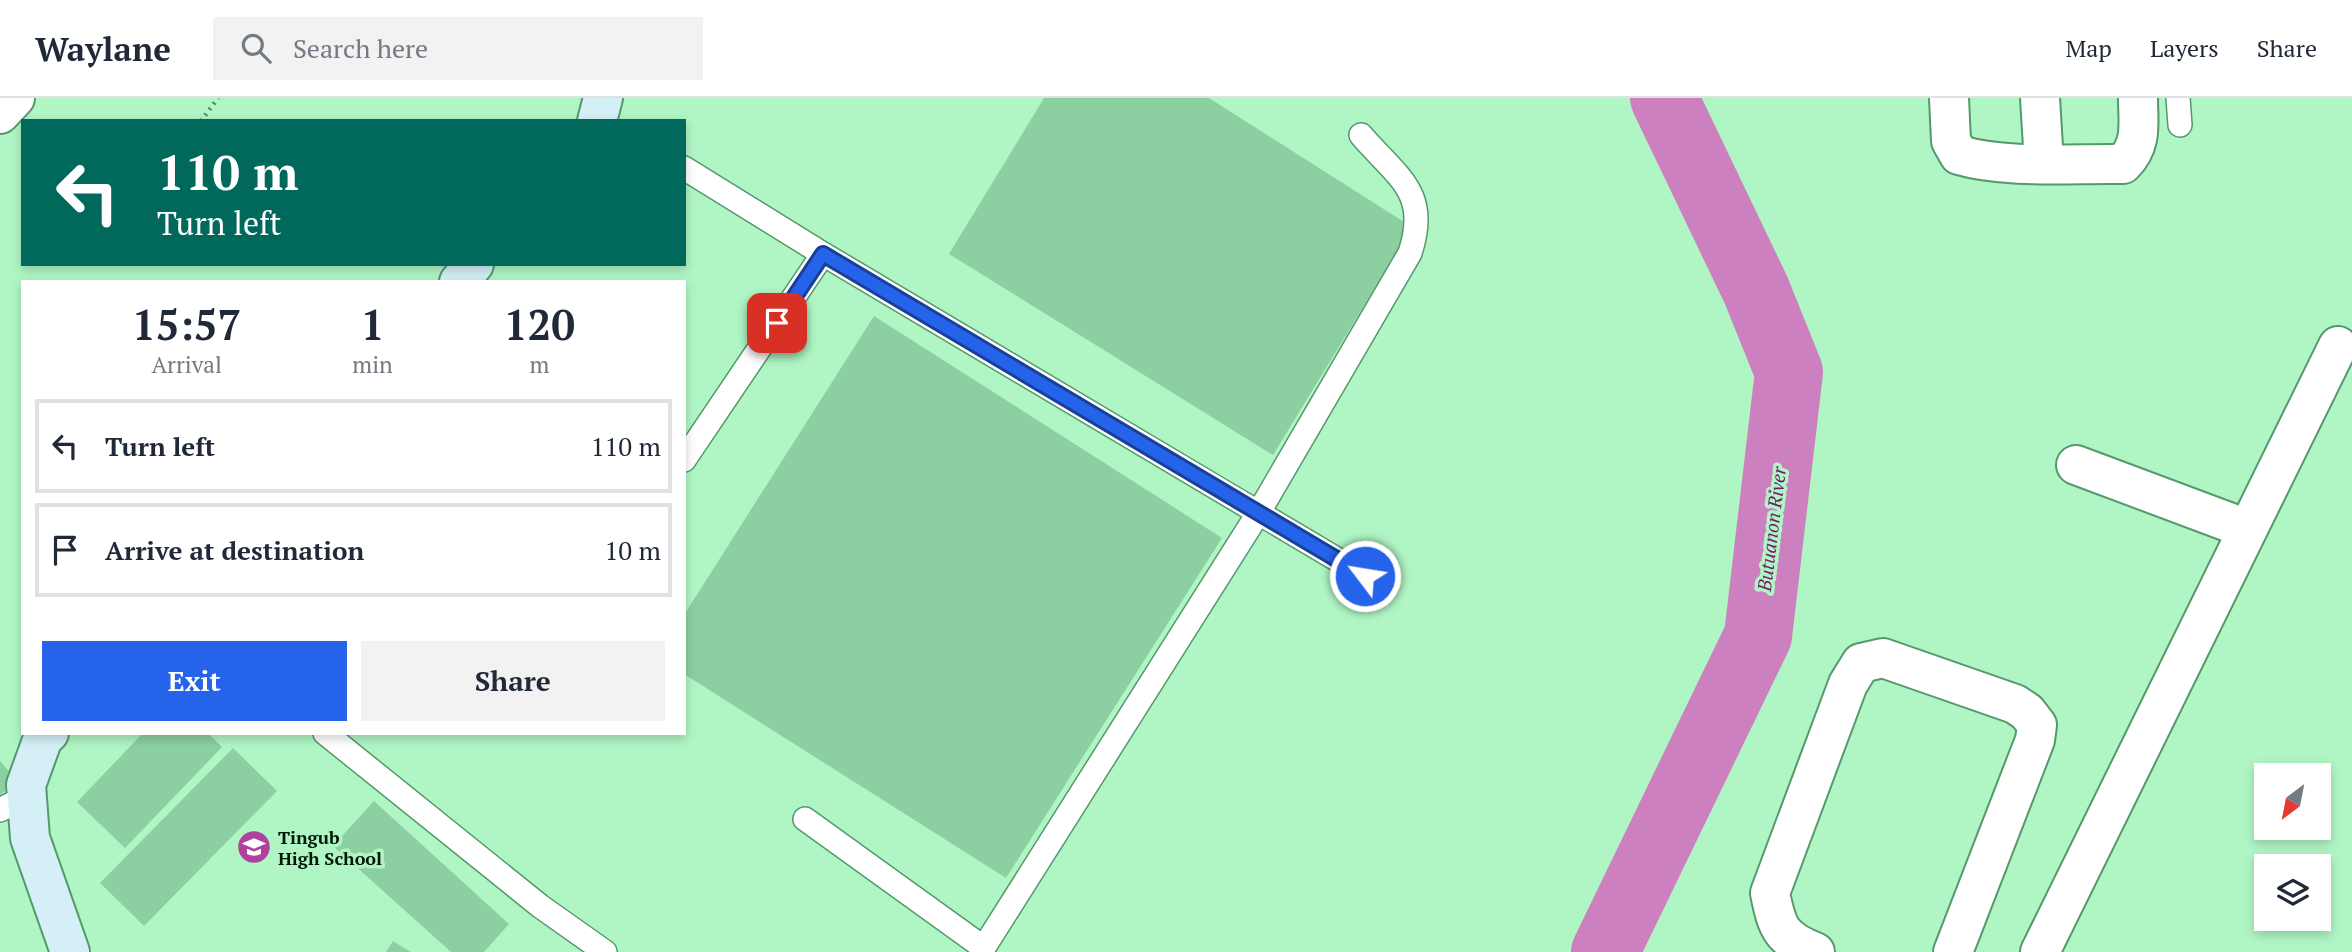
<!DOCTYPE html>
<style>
body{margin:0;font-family:"PT Serif",serif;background:#f2f2f3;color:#1f2937;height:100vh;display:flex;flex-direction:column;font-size:26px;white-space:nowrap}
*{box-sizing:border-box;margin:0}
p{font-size:23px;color:#747a83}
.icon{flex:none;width:38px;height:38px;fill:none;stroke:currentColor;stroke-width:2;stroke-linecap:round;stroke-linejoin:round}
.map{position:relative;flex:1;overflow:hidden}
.side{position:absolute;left:21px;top:182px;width:665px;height:455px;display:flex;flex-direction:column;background:#fff;border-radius:0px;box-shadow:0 4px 10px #0003}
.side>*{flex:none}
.hud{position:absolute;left:21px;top:21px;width:665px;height:147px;border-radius:0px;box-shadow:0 4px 10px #0003;background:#00695c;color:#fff;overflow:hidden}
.needle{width:46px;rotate:212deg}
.tools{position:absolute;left:2254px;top:665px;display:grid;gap:14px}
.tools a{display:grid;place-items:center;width:77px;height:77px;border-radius:0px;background:#fff;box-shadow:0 4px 10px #0003;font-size:35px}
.pin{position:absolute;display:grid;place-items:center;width:60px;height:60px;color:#fff;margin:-30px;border-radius:14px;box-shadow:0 4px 10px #0006}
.me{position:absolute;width:77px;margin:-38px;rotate:301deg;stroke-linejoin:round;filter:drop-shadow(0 0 5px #0008)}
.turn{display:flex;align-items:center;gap:24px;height:147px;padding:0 21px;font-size:32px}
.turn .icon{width:91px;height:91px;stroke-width:2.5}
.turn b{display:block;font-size:49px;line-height:60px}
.eta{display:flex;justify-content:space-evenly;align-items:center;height:119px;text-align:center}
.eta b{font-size:42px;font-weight:800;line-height:49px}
.button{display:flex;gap:14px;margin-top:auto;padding:14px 21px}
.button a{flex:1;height:80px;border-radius:0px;background:#2563eb;color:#fff;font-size:28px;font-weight:800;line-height:80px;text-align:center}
.button a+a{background:#f2f2f3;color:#1f2937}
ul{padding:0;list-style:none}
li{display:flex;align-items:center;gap:21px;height:94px;margin:0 14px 10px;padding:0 7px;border:4px solid #e0e1e3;border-radius:0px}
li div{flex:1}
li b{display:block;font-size:26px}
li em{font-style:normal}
header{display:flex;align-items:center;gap:42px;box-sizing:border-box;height:98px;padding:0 35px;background:#fff;border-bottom:2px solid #e0e1e3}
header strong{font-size:33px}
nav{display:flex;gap:38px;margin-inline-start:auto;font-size:24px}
.search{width:490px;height:63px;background:#f2f2f3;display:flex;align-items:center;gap:18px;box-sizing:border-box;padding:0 24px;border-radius:0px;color:#747a83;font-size:26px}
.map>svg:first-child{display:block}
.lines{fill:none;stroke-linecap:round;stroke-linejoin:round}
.river{stroke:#cd80bf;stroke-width:68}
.building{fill:#8cd0a1}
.lane-casing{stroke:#55986b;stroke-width:26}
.street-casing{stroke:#55986b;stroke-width:42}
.secondary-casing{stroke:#55986b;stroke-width:42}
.path{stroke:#598867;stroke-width:4.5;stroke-dasharray:2 5;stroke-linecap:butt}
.lane{stroke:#fff;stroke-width:23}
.street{stroke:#fff;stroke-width:38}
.secondary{stroke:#d4f0f6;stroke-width:38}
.route-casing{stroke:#184099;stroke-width:18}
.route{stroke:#2563eb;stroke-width:12}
.labels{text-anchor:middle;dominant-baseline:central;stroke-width:7;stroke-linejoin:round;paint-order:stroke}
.poi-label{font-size:18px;font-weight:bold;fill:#001707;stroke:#b0f6c5;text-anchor:start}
.water-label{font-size:19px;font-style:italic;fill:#741969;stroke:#b0f6c5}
</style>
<header>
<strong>Waylane</strong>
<div class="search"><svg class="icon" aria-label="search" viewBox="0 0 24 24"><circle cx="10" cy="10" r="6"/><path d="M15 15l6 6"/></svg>Search here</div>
<nav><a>Map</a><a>Layers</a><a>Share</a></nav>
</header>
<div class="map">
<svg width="2352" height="854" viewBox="0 0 2352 854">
<rect width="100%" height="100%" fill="#b0f6c5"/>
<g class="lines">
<path class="river" d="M1605 854 1758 538 1789 274 1756 192 1664 0"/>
</g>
<path class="building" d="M1044 0H1209L1412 129 1273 357 949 156Z
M874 218 1222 440 1006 780 684 576V517Z
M143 635H208L222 649 125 750 77 704Z
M233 650 277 693 144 828 100 785Z
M0 663 17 683 0 697Z
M374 703 509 826 484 854H451L333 748Z
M393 843 411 854H386Z"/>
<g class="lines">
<g class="lane-casing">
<path id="lane" d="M2178 0 2180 27
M684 70 823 156 1365 478
M684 362 823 156
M325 635 540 808 605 854
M0 712 27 698
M805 721 984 850
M981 854 1259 414 1410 155C1430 94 1398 80 1361 37"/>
</g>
<g class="street-casing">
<path id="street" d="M1949 0 1951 43 1959 57C2007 71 2072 65 2123 66 2143 46 2138 26 2138 0
M2040 0 2044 65
M0 16 15 0
M2076 367 2247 431
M1815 854C1781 841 1777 830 1770 795L1848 586 1861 565 1883 560 2015 606 2027 614 2037 627 2035 642 1953 854
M2040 854 2338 248"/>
</g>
<g class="secondary-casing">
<path id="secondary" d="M597 23 603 0
M459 184 474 166
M49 635 43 640 26 687 30 740 70 854"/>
</g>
<path class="path" d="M201 23 218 0"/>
<use href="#lane" class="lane"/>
<use href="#street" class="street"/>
<use href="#secondary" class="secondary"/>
</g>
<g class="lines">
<g class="route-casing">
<path id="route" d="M777 225 823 156 1365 478"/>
</g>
<use href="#route" class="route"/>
</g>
<defs>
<g id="school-disc" transform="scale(1.75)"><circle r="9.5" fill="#af419f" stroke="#b0f6c5"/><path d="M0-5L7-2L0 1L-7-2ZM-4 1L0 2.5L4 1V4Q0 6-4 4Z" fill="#fff"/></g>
</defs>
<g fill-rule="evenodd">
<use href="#school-disc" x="254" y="749"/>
</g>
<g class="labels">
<g class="poi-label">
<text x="278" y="739">Tingub<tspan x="278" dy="21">High School</tspan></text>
</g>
<g class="water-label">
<text transform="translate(1771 431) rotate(-83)">Butuanon River</text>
</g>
</g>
</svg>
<div class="tools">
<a><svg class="needle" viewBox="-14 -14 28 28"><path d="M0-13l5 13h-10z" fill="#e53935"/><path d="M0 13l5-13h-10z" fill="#747a83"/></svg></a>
<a><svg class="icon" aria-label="layers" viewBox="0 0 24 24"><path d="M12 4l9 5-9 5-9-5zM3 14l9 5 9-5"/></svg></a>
</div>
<div class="pin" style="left:777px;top:225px;background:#d93025"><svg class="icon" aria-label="arrive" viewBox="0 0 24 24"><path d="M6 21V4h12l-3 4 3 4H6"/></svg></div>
<svg class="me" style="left:1365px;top:478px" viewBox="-20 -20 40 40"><circle r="17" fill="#2563eb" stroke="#fff" stroke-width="3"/><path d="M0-11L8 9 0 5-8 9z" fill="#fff"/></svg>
<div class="hud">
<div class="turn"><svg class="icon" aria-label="left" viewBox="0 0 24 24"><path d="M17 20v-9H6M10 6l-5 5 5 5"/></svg><div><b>110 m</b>Turn left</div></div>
</div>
<section class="side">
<div class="eta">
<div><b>15:57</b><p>Arrival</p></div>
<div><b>1</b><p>min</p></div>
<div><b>120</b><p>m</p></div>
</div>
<ul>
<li><svg class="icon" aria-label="left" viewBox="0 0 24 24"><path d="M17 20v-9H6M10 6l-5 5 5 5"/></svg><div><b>Turn left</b></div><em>110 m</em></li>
<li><svg class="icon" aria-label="arrive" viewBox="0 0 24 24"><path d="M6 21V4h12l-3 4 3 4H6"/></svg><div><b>Arrive at destination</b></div><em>10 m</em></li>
</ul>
<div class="button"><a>Exit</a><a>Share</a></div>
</section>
</div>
